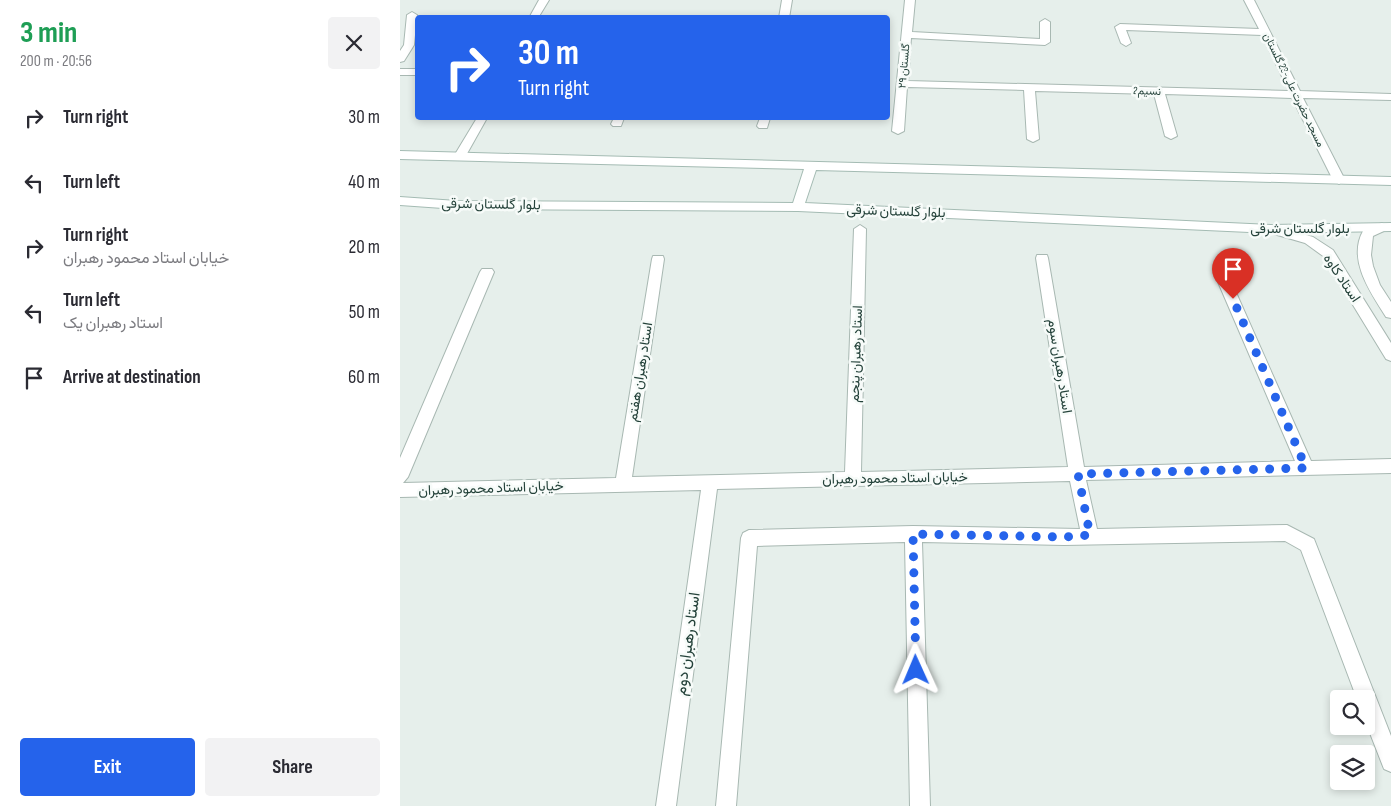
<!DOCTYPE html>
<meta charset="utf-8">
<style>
body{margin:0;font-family:"Sofia Sans Condensed",Vazirmatn,sans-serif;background:#f2f2f3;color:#2b2b33;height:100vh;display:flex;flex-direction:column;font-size:19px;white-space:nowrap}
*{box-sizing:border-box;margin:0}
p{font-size:16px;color:#7c7c81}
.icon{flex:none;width:28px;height:28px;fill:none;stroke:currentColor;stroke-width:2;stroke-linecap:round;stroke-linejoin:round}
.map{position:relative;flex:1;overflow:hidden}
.panel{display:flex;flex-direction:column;background:#fff;width:400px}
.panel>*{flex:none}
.hud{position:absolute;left:15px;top:15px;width:475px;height:105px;border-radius:5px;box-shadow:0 2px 8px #0003;background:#2563eb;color:#fff;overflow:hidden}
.buttons{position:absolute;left:930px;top:690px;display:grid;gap:10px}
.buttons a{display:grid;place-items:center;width:45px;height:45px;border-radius:5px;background:#fff;box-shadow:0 2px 8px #0003;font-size:25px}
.pin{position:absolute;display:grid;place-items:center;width:42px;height:42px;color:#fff;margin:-51px -21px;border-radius:50% 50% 50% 0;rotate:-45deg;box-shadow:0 0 5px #0007}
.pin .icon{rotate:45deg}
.me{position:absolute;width:55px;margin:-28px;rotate:359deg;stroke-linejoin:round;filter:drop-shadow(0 0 4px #0008)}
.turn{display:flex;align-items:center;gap:18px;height:105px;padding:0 20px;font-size:22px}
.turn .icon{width:65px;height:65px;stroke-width:2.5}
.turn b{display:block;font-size:35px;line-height:42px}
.round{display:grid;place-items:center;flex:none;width:52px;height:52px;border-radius:5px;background:#f2f2f3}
.headline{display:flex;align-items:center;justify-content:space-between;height:85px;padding:0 20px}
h1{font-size:30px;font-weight:700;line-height:38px;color:#1e9e55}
.cta{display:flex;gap:10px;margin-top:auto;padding:10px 20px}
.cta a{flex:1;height:58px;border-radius:5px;background:#2563eb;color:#fff;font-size:20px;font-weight:700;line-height:58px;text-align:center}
.cta a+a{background:#f2f2f3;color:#2b2b33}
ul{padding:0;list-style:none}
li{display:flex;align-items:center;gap:15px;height:65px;padding:0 20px}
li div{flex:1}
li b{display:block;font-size:19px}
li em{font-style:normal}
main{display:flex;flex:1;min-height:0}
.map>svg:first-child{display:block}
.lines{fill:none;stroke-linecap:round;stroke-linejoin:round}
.minor-casing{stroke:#a8b8b2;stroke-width:2}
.secondary-casing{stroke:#a4bbb3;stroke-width:2}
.minor{fill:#fff;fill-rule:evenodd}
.secondary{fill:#fff;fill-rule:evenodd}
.route{stroke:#2563eb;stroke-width:9;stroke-dasharray:0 16.2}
.labels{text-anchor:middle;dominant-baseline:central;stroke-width:5;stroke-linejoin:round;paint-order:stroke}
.far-street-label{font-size:11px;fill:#24423a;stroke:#f7fbf9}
.street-label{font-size:14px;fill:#24423a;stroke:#f7fbf9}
.near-street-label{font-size:16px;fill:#24423a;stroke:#f7fbf9}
</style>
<main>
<section class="panel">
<div class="headline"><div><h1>3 min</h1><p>200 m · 20:56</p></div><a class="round"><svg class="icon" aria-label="close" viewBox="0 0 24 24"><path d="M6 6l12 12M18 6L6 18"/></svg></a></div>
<ul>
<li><svg class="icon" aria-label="right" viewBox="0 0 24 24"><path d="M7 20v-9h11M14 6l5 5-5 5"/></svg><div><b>Turn right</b></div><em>30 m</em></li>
<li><svg class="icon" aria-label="left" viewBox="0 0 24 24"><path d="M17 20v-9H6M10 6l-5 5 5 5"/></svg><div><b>Turn left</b></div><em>40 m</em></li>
<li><svg class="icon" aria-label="right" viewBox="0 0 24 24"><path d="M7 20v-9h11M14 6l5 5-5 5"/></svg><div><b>Turn right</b><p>خیابان استاد محمود رهبران</p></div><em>20 m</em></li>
<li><svg class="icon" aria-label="left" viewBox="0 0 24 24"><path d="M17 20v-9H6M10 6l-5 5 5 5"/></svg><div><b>Turn left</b><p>استاد رهبران یک</p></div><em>50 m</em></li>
<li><svg class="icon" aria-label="arrive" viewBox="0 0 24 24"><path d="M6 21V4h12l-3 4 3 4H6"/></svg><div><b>Arrive at destination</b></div><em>60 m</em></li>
</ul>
<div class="cta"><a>Exit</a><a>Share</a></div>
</section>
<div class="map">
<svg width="991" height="806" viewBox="0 0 991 806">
<rect width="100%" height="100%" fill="#e6efeb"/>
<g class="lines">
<g class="minor-casing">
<path id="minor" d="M139 0H149L138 18H129Z
M382 0H392L389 18H379Z
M505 0H515L512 32 640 39V22L645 19 650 22V42L645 45 511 38 508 81 889 91 862 35 726 30 731 43 726 46 721 43 715 27 720 24 859 29 844 0H854L900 91 991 94V100L903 98 945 180 939 184 933 180 892 98 765 94 777 136 771 139 765 136 754 94 635 91 639 139 633 142 627 139 624 90 507 87 504 131 498 134 492 131Z
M12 12 17 15 14 45 4 61 0 62V51L4 45 7 15Z
M0 69H18V75H0Z
M77 118H87L64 159H56L54 156Z
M214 118H224L221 126H213L211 124Z
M360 118H370L367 128H359L357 126Z
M982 223 988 227 986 230 973 236 971 255 973 266 980 285 991 302V318L986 317C971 293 947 260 963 231Z
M460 225 466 229 461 472 668 467 636 258 637 255H647L648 258 684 467 895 461 818 282 820 279H830L911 461 991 459V473L686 480 697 529 887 525 914 539 991 736V772L984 769 966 723V699H957L901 550 885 541 664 545 522 542 530 806H510L505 542 357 546 336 806H316L341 538 343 533 349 530 513 526 680 529 670 481 317 489 276 806H256L301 490 0 497V458L80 272 82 269H92L94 272 8 477 3 483 216 478 252 259 253 256H263L264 259 232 477 445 472 454 229Z
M871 225 913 237 933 250 991 343V361L986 359 923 256 905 243 867 232 865 229 867 226Z"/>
</g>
<g class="secondary-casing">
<path id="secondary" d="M0 151 991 177V185L416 170 405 203 871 225 991 223V231L871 233 398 211 57 209 0 205V197L57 201 393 203 404 169 0 159Z"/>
</g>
<use href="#minor" class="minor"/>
<use href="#secondary" class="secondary"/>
</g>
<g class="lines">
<path class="route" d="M516 670 513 534 664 537 690 535 678 474 906 468 833 299"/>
</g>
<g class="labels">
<g class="far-street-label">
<text transform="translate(504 66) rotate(-85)">گلستان ۲۹</text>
<text transform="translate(894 90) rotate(64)">مسجد حضرت علی-23 گلستان</text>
<text transform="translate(747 91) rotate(2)">نسیم2</text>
</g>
<g class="street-label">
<text transform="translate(91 204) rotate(1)">بلوار گلستان شرقی</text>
<text transform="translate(496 211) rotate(2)">بلوار گلستان شرقی</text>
<text x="900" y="228">بلوار گلستان شرقی</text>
<text transform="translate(942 278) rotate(56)">استاد کاوه</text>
<text transform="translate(456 354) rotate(-88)">استاد رهبران پنجم</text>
<text transform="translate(660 366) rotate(81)">استاد رهبران سوم</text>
<text transform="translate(240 372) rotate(-81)">استاد رهبران هفتم</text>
<text transform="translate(495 478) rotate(-1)">خیابان استاد محمود رهبران</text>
<text transform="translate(91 488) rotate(-2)">خیابان استاد محمود رهبران</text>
</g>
<g class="near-street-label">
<text transform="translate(288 644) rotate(-82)">استاد رهبران دوم</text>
</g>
</g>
</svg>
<div class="buttons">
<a><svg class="icon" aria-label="search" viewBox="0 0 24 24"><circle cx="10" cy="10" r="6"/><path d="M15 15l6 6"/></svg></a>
<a><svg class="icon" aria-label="layers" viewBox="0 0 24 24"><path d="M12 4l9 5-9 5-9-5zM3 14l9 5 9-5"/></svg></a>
</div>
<div class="pin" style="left:833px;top:299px;background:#d93025"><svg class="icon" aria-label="arrive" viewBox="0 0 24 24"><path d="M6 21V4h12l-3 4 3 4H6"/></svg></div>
<svg class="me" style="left:516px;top:670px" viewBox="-20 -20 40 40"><path d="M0-17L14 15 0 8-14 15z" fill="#2563eb" stroke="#fff" stroke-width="4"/></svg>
<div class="hud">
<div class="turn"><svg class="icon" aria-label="right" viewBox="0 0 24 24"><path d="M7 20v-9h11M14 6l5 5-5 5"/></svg><div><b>30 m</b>Turn right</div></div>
</div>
</div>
</main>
